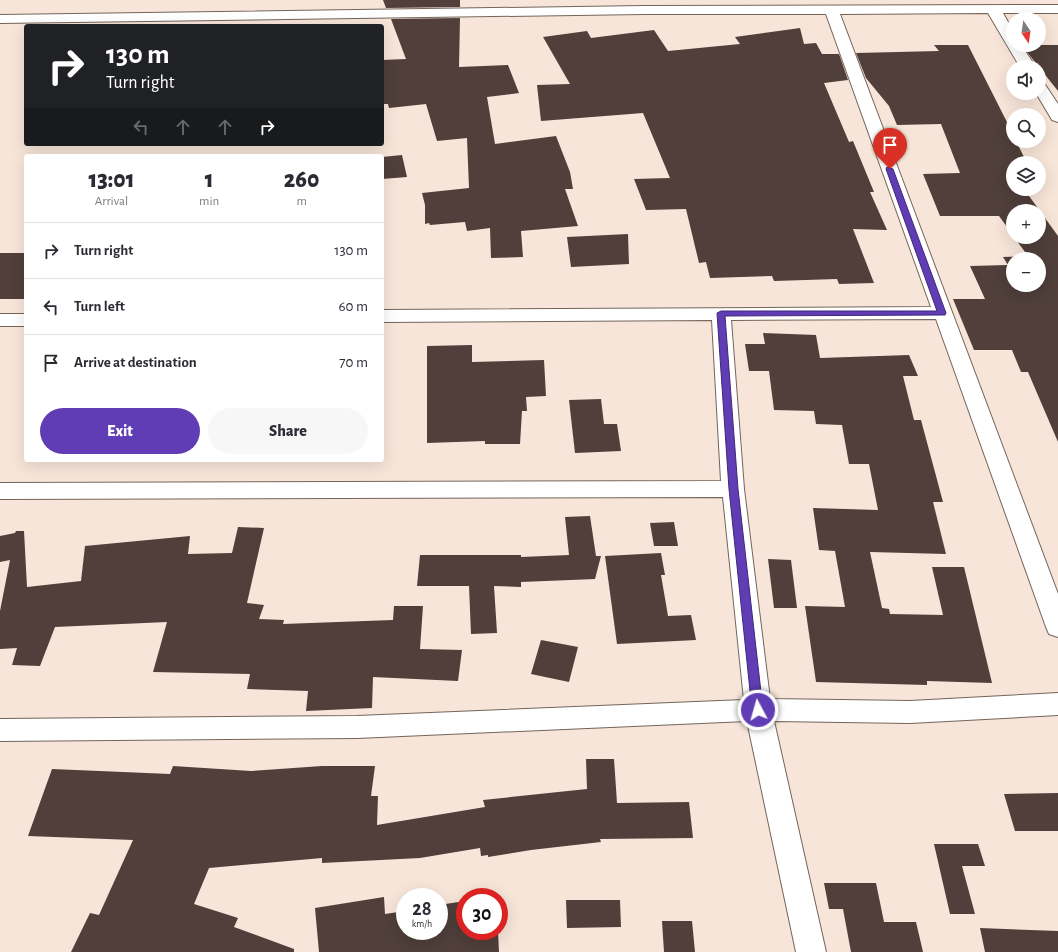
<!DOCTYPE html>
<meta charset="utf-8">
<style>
body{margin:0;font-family:"Alegreya Sans",sans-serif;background:#f7f7f7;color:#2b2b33;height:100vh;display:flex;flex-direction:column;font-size:15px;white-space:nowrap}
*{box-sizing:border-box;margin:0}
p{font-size:13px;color:#7c7c81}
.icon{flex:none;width:22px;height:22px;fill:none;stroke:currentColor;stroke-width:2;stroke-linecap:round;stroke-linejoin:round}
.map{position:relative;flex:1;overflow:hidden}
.drawer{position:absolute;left:24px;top:154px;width:360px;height:308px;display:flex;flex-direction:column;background:#fff;border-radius:4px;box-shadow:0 4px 16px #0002}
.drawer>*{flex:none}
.guide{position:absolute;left:24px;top:24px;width:360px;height:122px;border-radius:4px;box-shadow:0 4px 16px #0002;background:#202124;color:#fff;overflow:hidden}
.needle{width:26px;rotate:167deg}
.fabs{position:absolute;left:1006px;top:12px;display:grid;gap:8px}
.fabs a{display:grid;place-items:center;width:40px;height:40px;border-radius:50%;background:#fff;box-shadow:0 4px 16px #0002;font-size:20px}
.speed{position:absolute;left:396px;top:888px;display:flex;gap:8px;font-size:20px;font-weight:700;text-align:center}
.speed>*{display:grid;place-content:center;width:52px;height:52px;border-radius:50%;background:#fff;box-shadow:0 4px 16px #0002;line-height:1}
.speed small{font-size:10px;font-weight:400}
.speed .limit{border:6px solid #d22;background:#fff;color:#111}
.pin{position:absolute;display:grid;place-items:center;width:34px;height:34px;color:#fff;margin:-41px -17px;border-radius:50% 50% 50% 0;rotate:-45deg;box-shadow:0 0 4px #0007}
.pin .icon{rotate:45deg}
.me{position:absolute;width:44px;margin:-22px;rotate:354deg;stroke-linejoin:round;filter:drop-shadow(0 0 3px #0008)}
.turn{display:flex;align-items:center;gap:14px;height:84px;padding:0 16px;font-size:18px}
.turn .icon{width:52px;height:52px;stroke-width:2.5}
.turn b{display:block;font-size:28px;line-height:34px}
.lanes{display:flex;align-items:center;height:38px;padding:0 16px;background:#0003;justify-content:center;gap:20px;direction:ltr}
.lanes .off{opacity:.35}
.eta{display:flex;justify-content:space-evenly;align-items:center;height:68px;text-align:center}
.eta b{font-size:24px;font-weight:800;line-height:28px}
.button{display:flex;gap:8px;margin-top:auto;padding:8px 16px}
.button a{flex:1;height:46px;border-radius:24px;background:#613db5;color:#fff;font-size:16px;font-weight:800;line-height:46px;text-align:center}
.button a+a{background:#f7f7f7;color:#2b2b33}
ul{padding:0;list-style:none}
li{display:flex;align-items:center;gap:12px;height:56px;padding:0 16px;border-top:1px solid #e1e1e2}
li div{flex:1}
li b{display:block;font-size:15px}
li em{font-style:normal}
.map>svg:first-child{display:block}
.building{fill:#503f3b;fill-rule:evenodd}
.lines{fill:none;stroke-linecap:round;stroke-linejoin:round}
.minor-casing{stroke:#73655a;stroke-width:2}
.minor{fill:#fff;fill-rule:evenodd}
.route{fill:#613db5;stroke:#3f2876}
</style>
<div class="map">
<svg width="1058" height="952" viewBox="0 0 1058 952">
<rect width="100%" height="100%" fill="#f7e5d9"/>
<path class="building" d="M383 0H460V7L386 8Z
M460 18 459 67 508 65 519 93 487 97 495 144 556 136 570 172 573 189H565L578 226 521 231 523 257 491 258 490 228 467 231 465 222 430 225 429 223 425 224V205L422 193 469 188 467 138 437 141 426 104 389 108 388 104H382V60L406 59 391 19Z
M800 28 804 44 816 43 822 54H839L848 80 824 83 849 142 853 141 874 192H870L887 230 853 229 874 283 839 284 837 279 774 281 772 276 710 278 706 262 699 263 686 209 646 210 634 179 670 178 643 113 541 121 537 85 570 84 543 37 587 31 591 38 654 30 668 51 740 44 735 37Z
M934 45H968L1013 134V141H1016L1027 163H1013V189H1024L1058 236V442L1028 372H1021L1012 350H974L953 299H985L970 266 1008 265 1003 257 1028 256 1014 237H1039V211H1013V235L999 216H940L923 174 960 173 941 124 897 125 889 106 866 78 856 53 939 51ZM1013 259H1039V285H1013Z
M1023 45H1058V91L1027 52Z
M402 155 407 177 382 179V157Z
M628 234 629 264 571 267 567 237Z
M0 253H26V299H0Z
M763 333 816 335 820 358 909 355 918 376H903L914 420H921L943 502H933L946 554 870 552 882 608 889 609 890 614 943 615 932 567H964L992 683 927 681V685L816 682 805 606 845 607 835 551 819 550 813 508 878 510 869 464H849L842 425 816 424 814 411 774 410 769 371H749L745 344H765Z
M472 345V362L544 360 546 396 526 397 527 411H522L520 444H485V441L427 443V346Z
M601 399 604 424H617L621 451 575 453 569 400Z
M590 516 596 556H601L595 579 521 582V587L494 586 497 633 471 634 469 586H417L420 555H521V557L569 555 565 517Z
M674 522 678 546H654L650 523Z
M238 527 264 528 247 603 264 605 259 619 284 620 283 624 393 620 394 606H423L420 649 462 650 458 681 373 677 372 708 306 711 308 691 247 689 250 674 153 672 167 622 55 627 40 666 12 665 17 648 0 649V611L10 560 0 562V536L15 533 16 531H24L27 587 81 581 85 546 190 536 188 554 232 553Z
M661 553 665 575H661L668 616 691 615 696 640 617 644 605 556Z
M768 559 791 560 797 608H774Z
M541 640 578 647 569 682 531 674Z
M586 759H614L617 803 689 802 693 838 600 839 601 842 531 850 488 857V855L481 856 480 848 420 858 322 863V858L209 868 194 904 238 918 234 927 294 949V952H71L90 913 99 915 133 840 28 836 52 769 170 774 173 766 251 771 322 766H375L371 796H378L377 825 485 807 483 800 587 789Z
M1058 793V831H1015L1004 794Z
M934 844H978L985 866H962L975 914H950Z
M824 883H876L884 922H916L923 952H851L843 909H829Z
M384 897 385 914 405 911V931H439V905L465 901V931H498L499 952H319L315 908Z
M566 900H620L621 927 567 928Z
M662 921H692L695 952H664Z
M980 928 1058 931V952H985Z"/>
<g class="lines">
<g class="minor-casing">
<path id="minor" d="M1058 5V13H1003L1013 31V45H1021L1036 67H1020L988 13 840 14 1058 594V637L1049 634 1046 627 936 319 731 320 744 489 770 699 910 701 1058 693V715L910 723 774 721 826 952H796L747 721 357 738 0 741V719L357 716 744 700 723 497 0 499V483L721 481 712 320 382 322V310L931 307 826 14H644L0 23V15L644 6Z
M1039 81 1044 83 1058 104V122L1052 120 1036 93H1039Z
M0 314H26V326H0Z"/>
</g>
<use href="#minor" class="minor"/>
</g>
<path class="route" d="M887 167 893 169 946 313 945 315 725 316 738 489 763 710 761 713 758 714 754 713 752 710 729 489 717 313 721 311H937L886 169Z"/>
</svg>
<div class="fabs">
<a><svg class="needle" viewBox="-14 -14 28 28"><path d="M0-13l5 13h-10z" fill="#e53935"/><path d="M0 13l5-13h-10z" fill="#7c7c81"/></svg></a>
<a><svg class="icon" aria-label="sound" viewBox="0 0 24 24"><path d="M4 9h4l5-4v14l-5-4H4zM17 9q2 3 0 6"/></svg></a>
<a><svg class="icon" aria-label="search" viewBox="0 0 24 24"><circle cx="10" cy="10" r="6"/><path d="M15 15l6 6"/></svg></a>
<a><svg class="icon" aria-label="layers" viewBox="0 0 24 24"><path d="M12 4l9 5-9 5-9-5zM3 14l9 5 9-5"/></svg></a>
<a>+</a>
<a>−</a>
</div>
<div class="speed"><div>28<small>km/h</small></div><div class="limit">30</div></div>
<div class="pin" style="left:890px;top:169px;background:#d93025"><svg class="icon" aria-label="arrive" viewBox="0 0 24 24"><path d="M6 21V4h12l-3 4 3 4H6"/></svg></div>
<svg class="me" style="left:758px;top:710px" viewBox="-20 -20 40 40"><circle r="17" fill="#613db5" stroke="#fff" stroke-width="3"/><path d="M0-11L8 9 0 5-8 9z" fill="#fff"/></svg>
<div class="guide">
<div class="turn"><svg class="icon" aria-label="right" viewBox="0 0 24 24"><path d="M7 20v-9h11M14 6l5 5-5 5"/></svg><div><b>130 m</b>Turn right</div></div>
<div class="lanes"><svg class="icon off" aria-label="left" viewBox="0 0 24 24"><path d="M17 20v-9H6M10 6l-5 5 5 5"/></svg><svg class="icon off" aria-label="ahead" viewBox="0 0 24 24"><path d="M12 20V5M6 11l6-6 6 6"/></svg><svg class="icon off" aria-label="ahead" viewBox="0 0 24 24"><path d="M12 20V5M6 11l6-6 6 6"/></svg><svg class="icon" aria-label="right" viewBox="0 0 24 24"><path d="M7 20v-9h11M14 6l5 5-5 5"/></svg></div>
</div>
<section class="drawer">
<div class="eta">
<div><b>13:01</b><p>Arrival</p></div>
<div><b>1</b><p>min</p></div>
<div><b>260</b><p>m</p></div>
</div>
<ul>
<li><svg class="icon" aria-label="right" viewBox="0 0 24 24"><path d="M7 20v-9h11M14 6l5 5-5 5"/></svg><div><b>Turn right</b></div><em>130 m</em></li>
<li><svg class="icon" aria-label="left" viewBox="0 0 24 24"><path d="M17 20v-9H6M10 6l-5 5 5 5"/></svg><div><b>Turn left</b></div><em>60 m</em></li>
<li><svg class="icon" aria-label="arrive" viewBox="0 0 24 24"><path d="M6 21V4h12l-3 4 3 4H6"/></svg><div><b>Arrive at destination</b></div><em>70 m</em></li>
</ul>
<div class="button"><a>Exit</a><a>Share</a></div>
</section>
</div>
